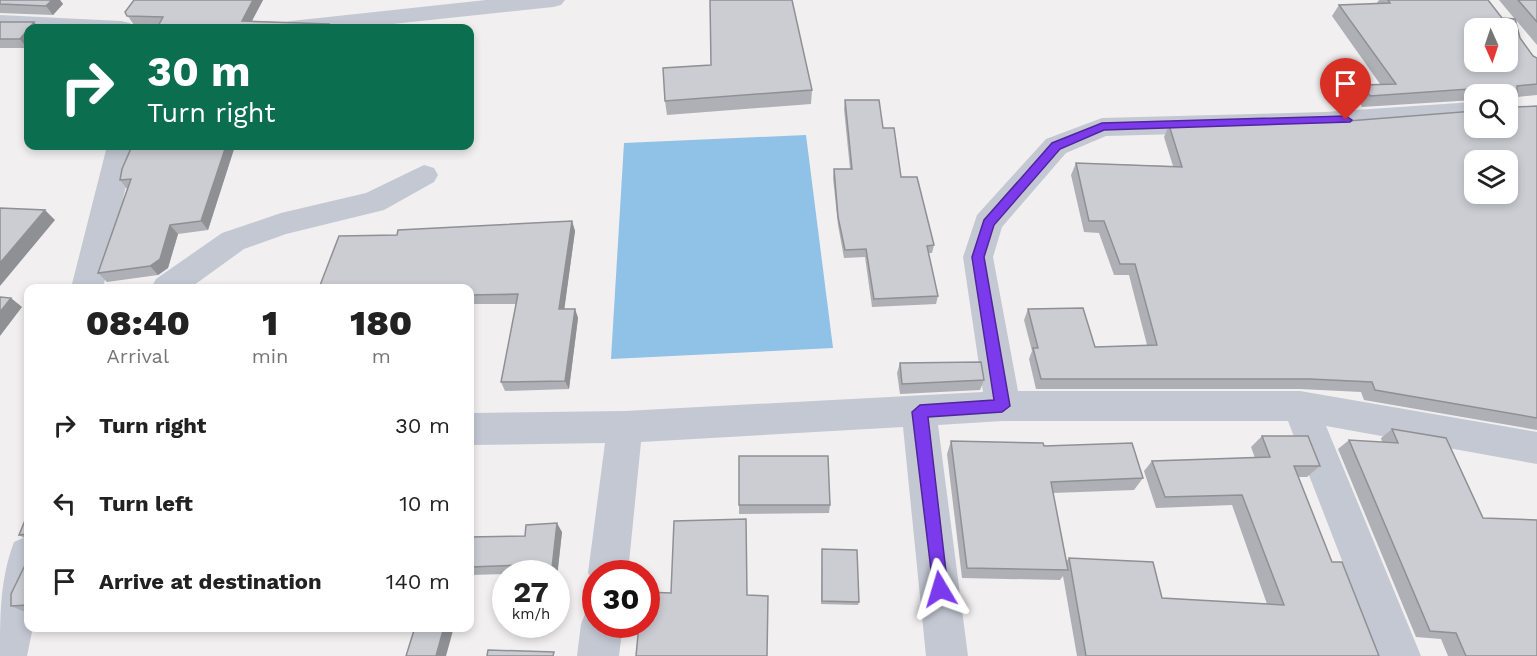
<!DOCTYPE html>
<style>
body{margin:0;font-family:"Work Sans",sans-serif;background:#f2f2f2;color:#222;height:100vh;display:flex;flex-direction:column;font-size:22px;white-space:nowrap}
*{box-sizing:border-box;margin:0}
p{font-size:20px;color:#767676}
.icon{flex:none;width:33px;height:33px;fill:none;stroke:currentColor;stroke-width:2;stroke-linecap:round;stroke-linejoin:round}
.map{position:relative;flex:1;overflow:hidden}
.panel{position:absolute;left:24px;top:284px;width:450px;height:348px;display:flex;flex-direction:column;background:#fff;border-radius:12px;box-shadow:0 3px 9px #0003}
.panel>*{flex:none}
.hud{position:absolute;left:24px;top:24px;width:450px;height:126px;border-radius:12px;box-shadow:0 3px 9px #0003;background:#0b6e4f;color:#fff;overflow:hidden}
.needle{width:39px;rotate:177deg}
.controls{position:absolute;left:1464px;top:18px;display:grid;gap:12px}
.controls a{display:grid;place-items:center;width:54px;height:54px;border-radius:12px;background:#fff;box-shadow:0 3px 9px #0003;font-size:30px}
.speed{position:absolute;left:492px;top:560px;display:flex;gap:12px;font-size:30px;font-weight:700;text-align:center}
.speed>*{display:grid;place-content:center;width:78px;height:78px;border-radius:50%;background:#fff;box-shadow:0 3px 9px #0003;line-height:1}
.speed small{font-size:15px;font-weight:400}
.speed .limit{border:9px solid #d22;background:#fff;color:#111}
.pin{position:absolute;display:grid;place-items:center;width:51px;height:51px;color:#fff;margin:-62px -26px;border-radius:50% 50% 50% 0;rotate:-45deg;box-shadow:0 0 6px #0007}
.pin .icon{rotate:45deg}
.me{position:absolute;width:66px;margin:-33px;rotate:353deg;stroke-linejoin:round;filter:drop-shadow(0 0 4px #0008)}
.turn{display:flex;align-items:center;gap:21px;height:126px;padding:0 24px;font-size:27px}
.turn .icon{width:78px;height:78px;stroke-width:2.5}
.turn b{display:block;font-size:42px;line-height:51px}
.eta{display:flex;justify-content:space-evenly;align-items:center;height:102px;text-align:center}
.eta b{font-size:36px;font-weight:800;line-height:42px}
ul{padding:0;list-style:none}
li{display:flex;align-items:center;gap:18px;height:78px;padding:0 24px}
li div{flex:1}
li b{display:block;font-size:22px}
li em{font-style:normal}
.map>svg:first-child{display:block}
.water{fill:#90c1e6}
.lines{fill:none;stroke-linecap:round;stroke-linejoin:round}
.minor{fill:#c3c8d3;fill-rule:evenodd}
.tertiary{fill:#c3c8d3;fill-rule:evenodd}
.wall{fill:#afb0b5}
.shaded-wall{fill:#8f9094}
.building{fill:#cccdd3;stroke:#8f9094;stroke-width:1.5;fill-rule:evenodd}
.route{fill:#7c3aed;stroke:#51269a;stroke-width:1.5}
</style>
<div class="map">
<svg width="1537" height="656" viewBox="0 0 1537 656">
<rect width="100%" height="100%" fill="#f1efef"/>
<path class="water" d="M806 135 833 348 611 359 624 143Z"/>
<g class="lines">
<path class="minor" d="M1474 102V120L1325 130 1106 136 1066 153 1002 227 993 257 1018 391H1300L1537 432V464L1326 426 1421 656H1379L1288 421H1003L938 425 968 656H926L903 427 641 442 628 573H596V587L588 573 605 443 470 445V413L625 411 983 392 963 257 977 215 1046 139 1102 118 1325 112Z
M424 165 434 168 438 175 434 182 384 210 286 234 244 249 190 288H151L156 279 222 233 281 213 366 193Z
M596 606V624H623L619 656H577L581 624 587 609Z"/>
<path class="tertiary" d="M486 0H565L561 5 553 7 355 28H279L282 23 291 21Z
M0 15 121 21 130 23 133 28 0 29Z
M107 146H135L103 288H71Z
M28 536V627H33L27 656H0C0 616 0 579 14 542Z"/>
</g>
<path class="wall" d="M0 0H60L63 4 53 15 0 13Z
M134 0H263L252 21 329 24 332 28H157L159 26 134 25 125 12Z
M1379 0H1488L1502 18H1514L1499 0H1537V45L1516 20 1520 38 1533 56 1537 58V95L1517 97V107L1537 106V430L1364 400 1361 392 1300 389H1036L1029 359 1032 351 1024 320 1028 309 1095 347 1147 345 1129 275H1114L1099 233 1084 232 1071 175 1076 163 1173 166 1164 137 1169 125 1474 128 1508 94H1474V100L1362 107 1355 96 1363 85 1380 84 1332 16 1339 5 1376 4Z
M0 22H34L39 28H28L27 48H0Z
M812 90 811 104 667 115 665 101Z
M845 100 883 128 901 177 934 245 932 253H928L938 296 936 304 872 307 865 257 844 258 838 225 833 178 834 169H850L844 109Z
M132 146H280L278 149H234L208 230 178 234 168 268 158 275 107 282 98 273 127 189 120 180Z
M572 221 575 231 564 309H575L578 318 569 389 505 391 501 382 516 304H470V288L397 235Z
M900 363 984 380 980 390 900 394 897 373Z
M1392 429 1483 518 1537 656H1448L1441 639 1416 637 1338 449 1349 440 1382 442 1381 438Z
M1262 436 1320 466 1307 477H1298L1332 562 1379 656H1077L1063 576 1060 580 962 578 947 454 951 441 1044 446 1143 478 1134 490 1053 493 1066 562 1069 558 1162 598 1267 604 1232 505 1156 508 1144 471 1152 461 1255 458 1251 447Z
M739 505H830L829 513 739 514Z
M28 513V540L19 535Z
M562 532 557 577H556V573H506V574L470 575V537L525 536Z
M822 549 859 602 858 605 821 604Z
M28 559V613L11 606Z"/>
<path class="shaded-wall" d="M52 0H60L63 4 53 15 46 6Z
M253 0H263L248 28 242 21Z
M34 22 39 28H28V46L27 48 20 39Z
M226 146H231L234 149 208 230 201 221Z
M45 210 55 220 0 286V263Z
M572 221 575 231 563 319 559 309Z
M170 225 178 234 168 268 158 275 150 266Z
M11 298 22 307 0 336V312Z
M575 309 578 318 569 389 565 381Z
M557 523 562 532 557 577 556 573H555L552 568Z
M444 627H454L446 656H436Z"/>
<path class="building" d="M0 0H52L46 6 0 4Z
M134 0H253L242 21 329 24 327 28H157L163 17 127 16 125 12Z
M710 0H792L812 90 665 101 663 68 711 65Z
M1388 0H1488L1502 18 1515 19 1520 38 1533 56 1537 58V84L1517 86V107L1537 106V418L1375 390 1372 382 1310 379H1041L1033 348H1038L1028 309 1083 308 1095 347 1157 345 1135 264H1120L1104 221H1089L1076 163 1182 167 1169 125 1348 121 1474 111V128H1508V94H1486V90L1484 88 1370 96 1363 85 1396 84 1339 5 1390 3ZM1474 28H1508V62H1474ZM1474 160H1508V194H1474Z
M1518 0H1537V22Z
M0 22H34L20 39H0Z
M845 100H879L883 128H894L901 177H917L934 245 927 246 938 296 874 299 866 249 845 250 838 217 834 169H852Z
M132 146H226L201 221 170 225 160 259 150 266 98 273 131 179 120 180 122 169Z
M0 208 45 210 0 263Z
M572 221 559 309H575L565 381 501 382 518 294 470 295V288H319L339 236 397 235 398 230Z
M0 297 11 298 0 312Z
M981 362 984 380 902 384 900 363Z
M1392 429 1446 438 1483 518 1537 520V656H1466L1456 633 1430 631 1349 440 1398 443Z
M1262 436H1308L1320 466H1294L1332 562H1342L1379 656H1086L1069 558 1153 562 1162 598 1284 605 1242 495 1165 497 1152 461 1270 457Z
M951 441 1043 443 1044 446 1132 443 1143 478 1051 482 1068 570 967 568Z
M739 456H828L830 505H739Z
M28 513V534L19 535Z
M746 519 747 595 768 596 767 656H636L639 624H646V592L671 593 674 521Z
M557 523 552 568 521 570V565L470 567V537L525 536 526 525Z
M822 549 857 550 859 602 822 601Z
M28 559V605L11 606V594Z
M415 627H444L436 656H406Z
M488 650 554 652 553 656H487Z"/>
<path class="route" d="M1346 116 1352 120 1350 122 1104 130 1060 149 994 225 984 257 1010 406 1002 412 928 417 948 589 946 595 940 598 934 595 912 412 920 405 994 400 972 257 984 220 1052 143 1102 123Z"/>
</svg>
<div class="controls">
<a><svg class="needle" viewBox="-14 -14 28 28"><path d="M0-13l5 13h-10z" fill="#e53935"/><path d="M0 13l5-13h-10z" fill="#767676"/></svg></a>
<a><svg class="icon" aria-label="search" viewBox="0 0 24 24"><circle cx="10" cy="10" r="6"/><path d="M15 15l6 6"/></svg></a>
<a><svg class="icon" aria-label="layers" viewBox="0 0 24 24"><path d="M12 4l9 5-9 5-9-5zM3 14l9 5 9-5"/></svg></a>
</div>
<div class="speed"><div>27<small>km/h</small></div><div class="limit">30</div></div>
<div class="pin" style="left:1346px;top:120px;background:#d93025"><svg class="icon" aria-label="arrive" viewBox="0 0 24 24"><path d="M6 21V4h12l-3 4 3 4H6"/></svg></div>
<svg class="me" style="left:940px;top:589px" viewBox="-20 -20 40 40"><path d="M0-17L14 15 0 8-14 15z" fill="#7c3aed" stroke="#fff" stroke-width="4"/></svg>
<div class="hud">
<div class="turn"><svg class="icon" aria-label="right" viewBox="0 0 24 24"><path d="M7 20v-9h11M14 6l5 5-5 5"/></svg><div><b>30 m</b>Turn right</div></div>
</div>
<section class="panel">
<div class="eta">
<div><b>08:40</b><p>Arrival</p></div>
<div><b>1</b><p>min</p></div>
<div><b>180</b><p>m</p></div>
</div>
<ul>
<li><svg class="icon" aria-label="right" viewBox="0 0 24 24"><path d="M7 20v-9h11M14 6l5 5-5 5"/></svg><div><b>Turn right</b></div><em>30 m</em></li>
<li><svg class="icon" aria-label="left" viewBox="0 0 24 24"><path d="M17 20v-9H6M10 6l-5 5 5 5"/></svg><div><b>Turn left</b></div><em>10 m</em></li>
<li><svg class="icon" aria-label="arrive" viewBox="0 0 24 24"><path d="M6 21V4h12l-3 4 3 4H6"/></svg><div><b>Arrive at destination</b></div><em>140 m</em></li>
</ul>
</section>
</div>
